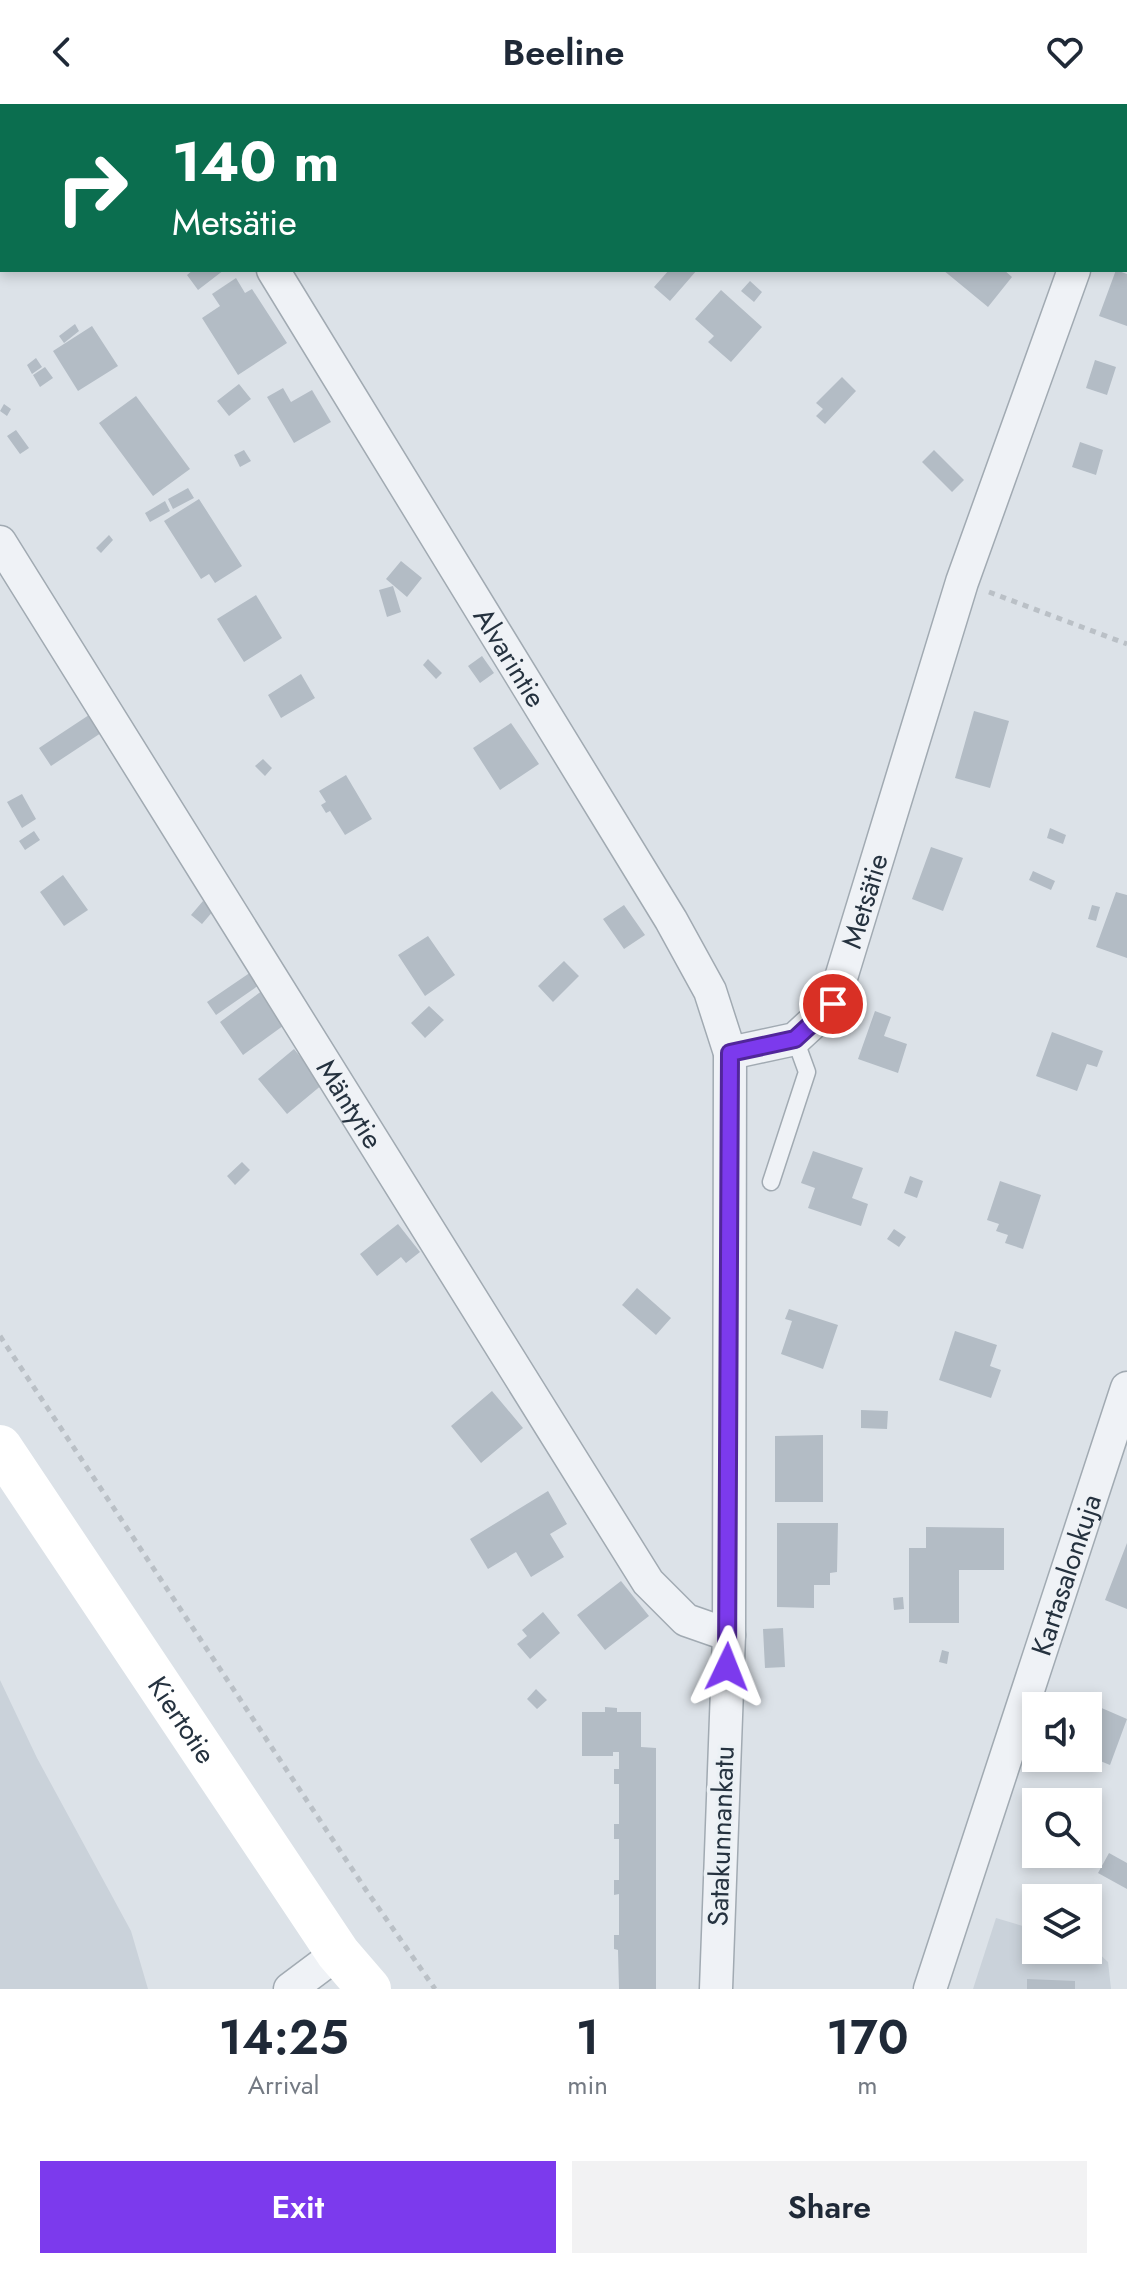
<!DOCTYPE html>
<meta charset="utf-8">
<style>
body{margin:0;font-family:Jost,sans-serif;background:#f2f2f3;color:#1f2937;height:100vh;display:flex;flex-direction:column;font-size:30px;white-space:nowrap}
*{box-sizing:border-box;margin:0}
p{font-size:26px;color:#747a83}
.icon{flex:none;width:44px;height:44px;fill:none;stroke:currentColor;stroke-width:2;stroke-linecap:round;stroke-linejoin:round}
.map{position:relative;height:1885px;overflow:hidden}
.drawer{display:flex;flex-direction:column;background:#fff;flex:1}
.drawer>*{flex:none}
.top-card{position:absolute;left:0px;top:0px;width:1128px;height:168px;box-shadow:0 4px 12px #0003;background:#0b6e4f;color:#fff;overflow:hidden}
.controls{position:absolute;left:1022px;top:1588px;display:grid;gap:16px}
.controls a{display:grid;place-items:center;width:80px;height:80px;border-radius:0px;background:#fff;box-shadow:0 4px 12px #0003;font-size:40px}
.pin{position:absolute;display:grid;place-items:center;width:68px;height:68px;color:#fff;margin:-34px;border:4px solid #fff;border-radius:50%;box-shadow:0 2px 8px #0007}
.me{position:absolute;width:88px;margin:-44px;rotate:2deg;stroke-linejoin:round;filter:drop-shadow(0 0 6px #0008)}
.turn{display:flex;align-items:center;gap:28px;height:168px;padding:0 40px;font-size:36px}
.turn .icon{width:104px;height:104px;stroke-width:2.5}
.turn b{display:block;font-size:56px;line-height:68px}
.eta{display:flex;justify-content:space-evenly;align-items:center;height:136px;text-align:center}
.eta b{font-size:48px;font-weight:600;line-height:56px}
.button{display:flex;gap:16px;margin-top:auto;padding:16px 40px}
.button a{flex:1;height:92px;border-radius:0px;background:#7c3aed;color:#fff;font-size:32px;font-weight:600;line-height:92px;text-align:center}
.button a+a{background:#f2f2f3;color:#1f2937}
header{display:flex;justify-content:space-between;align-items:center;height:104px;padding:0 40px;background:#fff;font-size:36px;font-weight:600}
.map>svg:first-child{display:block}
.built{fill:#cad2da}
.building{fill:#b3bcc5}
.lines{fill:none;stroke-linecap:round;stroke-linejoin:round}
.lane-casing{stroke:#a1aab2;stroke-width:19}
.street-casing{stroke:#a1aab2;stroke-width:35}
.path{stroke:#bac0c6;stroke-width:5;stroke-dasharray:6 6;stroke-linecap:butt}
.lane{stroke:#eff2f6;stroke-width:16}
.street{stroke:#eff2f6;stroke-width:32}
.secondary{stroke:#fff;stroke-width:44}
.route-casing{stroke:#51269a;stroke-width:20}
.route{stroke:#7c3aed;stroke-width:14}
.labels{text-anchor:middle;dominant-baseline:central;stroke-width:7;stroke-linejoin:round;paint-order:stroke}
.street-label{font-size:28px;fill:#25323f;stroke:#ecf1f5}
</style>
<header><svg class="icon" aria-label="back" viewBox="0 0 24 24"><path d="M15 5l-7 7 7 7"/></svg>Beeline<svg class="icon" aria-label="heart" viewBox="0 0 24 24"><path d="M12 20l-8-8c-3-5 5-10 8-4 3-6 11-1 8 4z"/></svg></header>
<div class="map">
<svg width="1127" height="1885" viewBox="0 0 1127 1885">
<rect width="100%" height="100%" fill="#dce2e8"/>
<path class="built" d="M0 1576 37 1654 131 1827 148 1885H0Z
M996 1814 1036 1826V1846H1088V1841L1092 1843 1108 1858 1111 1885H973Z"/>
<path class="building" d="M193 166H224L198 186 187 171Z
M669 166H697L670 197 654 183Z
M943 166H1004L1012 173 988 203Z
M1116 166 1127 170V222L1099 212Z
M236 174 245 189 252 185 287 239 238 271 202 214 220 202 212 190Z
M750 177 762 188 754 198 741 187Z
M721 186 762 223 731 258 708 238 714 232 695 215Z
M75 220 79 227 64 239 59 232Z
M92 222 118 262 78 287 53 247Z
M36 254 42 263 32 270 27 261Z
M1095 256 1116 263 1107 291 1086 284Z
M45 263 53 274 40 283 33 271Z
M842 273 856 287 825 320 816 312 823 305 816 299Z
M239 280 251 295 229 312 217 297Z
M283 284 291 298 312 286 331 318 294 339 267 293Z
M136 292 190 365 153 392 99 319Z
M4 300 11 305 7 312 0 307Z
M16 326 29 344 20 350 7 332Z
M1080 338 1103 346 1096 371 1072 363Z
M244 346 251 357 240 363 234 351Z
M934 346 964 376 952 388 922 358Z
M188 384 194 394 173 405 168 395Z
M199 395 242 462 215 479 209 470 201 475 164 417Z
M165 397 170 407 150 418 145 409Z
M109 431 113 436 101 449 96 444Z
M401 457 422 474 407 493 386 475Z
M393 482 401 508 387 513 379 486Z
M256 491 282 534 244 558 217 515Z
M482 552 494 569 480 579 468 562Z
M428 555 442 569 436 575 423 561Z
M301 570 315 594 281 614 268 591Z
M974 607 1009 617 990 684 955 674Z
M89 611 101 629 51 662 39 644Z
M511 619 539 660 500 686 473 644Z
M263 655 272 664 265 672 255 662Z
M346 671 372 715 345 731 330 707 326 709 321 701 326 698 319 687Z
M22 690 36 715 22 724 7 698Z
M1050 724 1066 731 1063 740 1047 734Z
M34 727 40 736 25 746 19 737Z
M931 743 963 754 943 807 912 795Z
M1033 767 1055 777 1051 786 1029 776Z
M63 771 88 806 64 822 40 788Z
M1116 788 1127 791V854L1096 843Z
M203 797 214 806 202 820 191 811Z
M624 801 645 831 624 845 603 815Z
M1092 801 1100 803 1096 817 1088 815Z
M428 832 455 871 425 892 398 851Z
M564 857 579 872 553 898 538 882Z
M254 866 262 879 216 911 207 898Z
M263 886 287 919 243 951 220 918Z
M429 902 444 916 425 934 411 919Z
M875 907 891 913 884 932 907 940 898 969 858 955Z
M1052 928 1103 947 1097 963 1087 960 1077 987 1036 972Z
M294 945 323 980 287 1010 258 975Z
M813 1047 863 1064 852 1094 868 1100 861 1122 808 1104 815 1084 801 1079Z
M242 1058 250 1066 235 1081 227 1072Z
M910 1072 923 1077 917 1094 904 1089Z
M1000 1077 1041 1091 1023 1145 1005 1139 1008 1131 996 1127 999 1120 987 1116Z
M398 1120 420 1148 406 1159 401 1153 377 1172 360 1150Z
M894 1125 906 1133 899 1143 887 1135Z
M637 1184 671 1214 656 1231 622 1201Z
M789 1205 838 1221 823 1265 781 1250 792 1217 785 1215Z
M955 1227 997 1241 990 1262 1001 1266 991 1294 939 1276Z
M492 1287 523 1324 481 1359 451 1322Z
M861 1306 888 1307 887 1325 861 1324Z
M823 1331V1398H775V1332Z
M548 1387 567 1420 550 1430 564 1453 531 1473 516 1448 488 1465 470 1435Z
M777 1419H838L837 1468 830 1469V1481H814V1504L777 1503Z
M926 1423 1004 1424V1466H959V1519H909V1444H926Z
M1127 1439V1505L1105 1496Z
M621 1477 649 1512 605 1546 577 1511Z
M903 1493 904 1505 894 1506 893 1494Z
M543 1508 560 1529 530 1555 517 1540 527 1532 522 1526Z
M783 1524 785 1563 765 1564 763 1525Z
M942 1546 949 1548 947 1560 939 1558Z
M536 1585 547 1596 537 1605 527 1595Z
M1090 1599 1127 1615 1110 1661 1088 1652Z
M605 1603 617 1604V1608H641V1643L656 1644V1885H619L618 1846 614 1845V1831H619V1790L614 1791V1776H619V1735H614V1720H619V1680H614V1665H619V1648H613V1652H582V1608H605Z
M1109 1749 1127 1759V1785L1098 1769Z
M1027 1875 1075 1877V1885H1027Z"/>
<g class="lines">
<g class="lane-casing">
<path id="lane" d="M771 1078 807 968 795 935"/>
</g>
<g class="street-casing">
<g id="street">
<path d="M172 0 173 2"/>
<path d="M878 0 880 2"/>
<path d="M1126 16 1127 13"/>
<path id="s1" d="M273 166 671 816 710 887 730 949 729 1531 716 1885"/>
<path id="s2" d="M0 438 648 1478 686 1516 729 1531"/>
<path id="s3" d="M730 949 795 935 833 900 962 478 1074 166"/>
<path d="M290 1885 338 1849"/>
<path id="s4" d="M930 1885 1127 1284"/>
</g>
</g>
<path class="path" d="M989 488 1127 540
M0 1232 366 1786 435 1885"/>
<use href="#lane" class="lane"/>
<use href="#street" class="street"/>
<path class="secondary" id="s5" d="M0 1343 338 1849 369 1885"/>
</g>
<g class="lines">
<g class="route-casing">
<path id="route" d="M727 1563 730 949 795 935 833 900"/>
</g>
<use href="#route" class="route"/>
</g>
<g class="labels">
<g class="street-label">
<text stroke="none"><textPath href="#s1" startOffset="454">Alvarintie</textPath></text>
<text stroke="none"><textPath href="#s3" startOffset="226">Metsätie</textPath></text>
<text stroke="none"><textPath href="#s2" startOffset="662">Mäntytie</textPath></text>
<text stroke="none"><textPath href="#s4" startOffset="436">Kartasalonkuja</textPath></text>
<text stroke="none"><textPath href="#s5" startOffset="328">Kiertotie</textPath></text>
<text transform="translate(721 1732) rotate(-88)">Satakunnankatu</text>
</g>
</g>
</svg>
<div class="controls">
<a><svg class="icon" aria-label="sound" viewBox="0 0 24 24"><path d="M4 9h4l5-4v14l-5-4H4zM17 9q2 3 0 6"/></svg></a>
<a><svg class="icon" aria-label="search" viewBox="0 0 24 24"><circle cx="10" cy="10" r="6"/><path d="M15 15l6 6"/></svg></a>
<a><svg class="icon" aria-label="layers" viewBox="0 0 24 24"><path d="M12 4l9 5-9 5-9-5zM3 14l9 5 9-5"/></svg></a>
</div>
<div class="pin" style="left:833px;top:900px;background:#d93025"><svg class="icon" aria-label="arrive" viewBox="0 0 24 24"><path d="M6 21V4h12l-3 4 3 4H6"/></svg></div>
<svg class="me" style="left:727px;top:1563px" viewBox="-20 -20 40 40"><path d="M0-17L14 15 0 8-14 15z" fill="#7c3aed" stroke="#fff" stroke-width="4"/></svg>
<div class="top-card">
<div class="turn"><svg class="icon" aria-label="right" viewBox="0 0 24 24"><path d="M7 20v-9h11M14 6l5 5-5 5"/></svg><div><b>140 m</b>Metsätie</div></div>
</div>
</div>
<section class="drawer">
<div class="eta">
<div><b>14:25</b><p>Arrival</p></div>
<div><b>1</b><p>min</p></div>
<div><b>170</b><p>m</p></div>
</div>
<div class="button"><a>Exit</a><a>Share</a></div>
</section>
